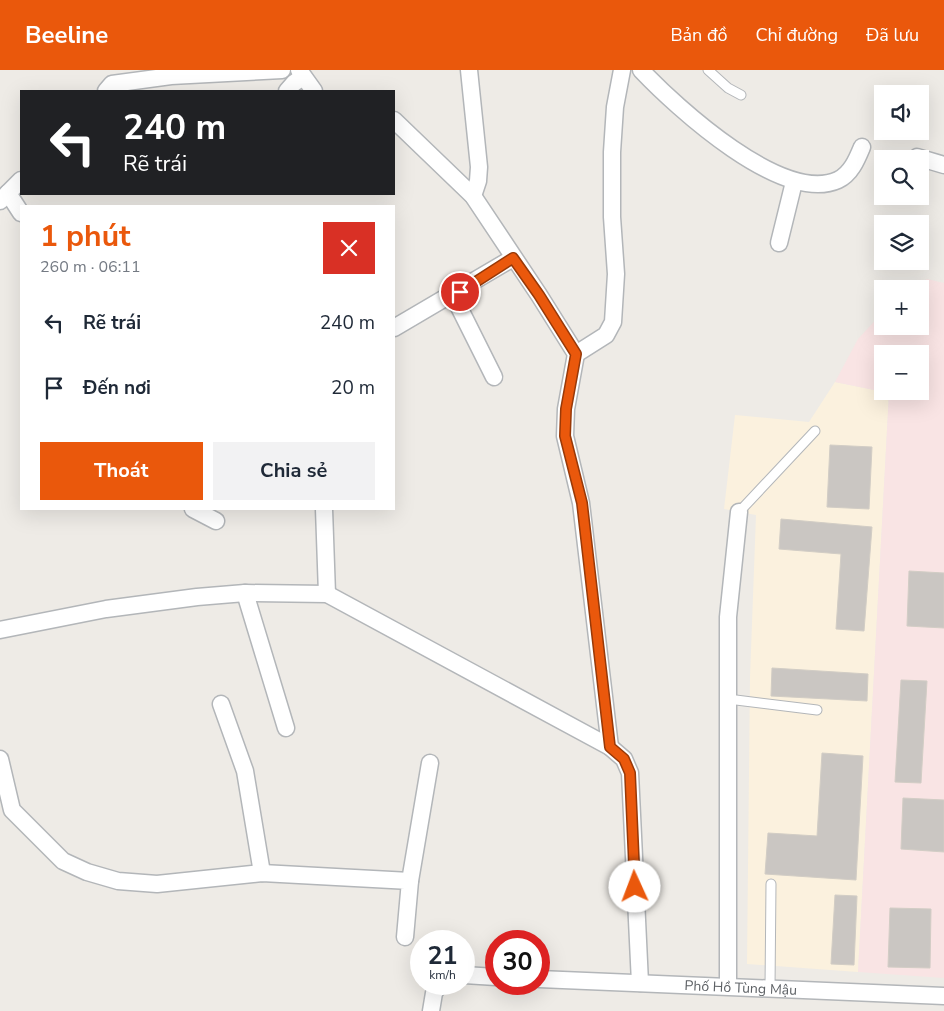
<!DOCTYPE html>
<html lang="vi">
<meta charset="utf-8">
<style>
body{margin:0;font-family:"Nunito Sans",sans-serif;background:#f2f2f3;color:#1f2937;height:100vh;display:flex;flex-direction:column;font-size:19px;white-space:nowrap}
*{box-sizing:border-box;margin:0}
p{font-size:16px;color:#747a83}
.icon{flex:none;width:28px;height:28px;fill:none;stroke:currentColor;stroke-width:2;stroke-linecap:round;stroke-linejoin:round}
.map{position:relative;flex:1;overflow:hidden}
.side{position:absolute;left:20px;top:135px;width:375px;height:305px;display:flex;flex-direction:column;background:#fff;border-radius:0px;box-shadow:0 5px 20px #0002}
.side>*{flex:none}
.top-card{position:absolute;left:20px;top:20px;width:375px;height:105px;border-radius:0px;box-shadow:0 5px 20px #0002;background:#202124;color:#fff;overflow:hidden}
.controls{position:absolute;left:874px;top:15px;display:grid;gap:10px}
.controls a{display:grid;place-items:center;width:55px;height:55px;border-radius:0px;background:#fff;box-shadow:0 5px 20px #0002;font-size:25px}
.speed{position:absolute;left:410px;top:860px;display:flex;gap:10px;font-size:25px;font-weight:700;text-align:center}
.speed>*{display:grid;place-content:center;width:65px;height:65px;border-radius:50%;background:#fff;box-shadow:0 5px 20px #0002;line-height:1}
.speed small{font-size:12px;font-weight:400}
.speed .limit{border:8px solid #d22;background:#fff;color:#111}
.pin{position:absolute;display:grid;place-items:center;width:42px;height:42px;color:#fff;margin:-21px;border:2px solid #fff;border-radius:50%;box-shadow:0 1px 5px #0007}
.me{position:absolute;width:55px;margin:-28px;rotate:358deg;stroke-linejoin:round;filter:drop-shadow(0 0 4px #0008)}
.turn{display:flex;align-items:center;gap:18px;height:105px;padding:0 20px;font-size:22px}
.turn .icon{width:65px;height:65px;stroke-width:2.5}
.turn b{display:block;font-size:35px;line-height:42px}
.round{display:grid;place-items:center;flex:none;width:52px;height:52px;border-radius:0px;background:#f2f2f3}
.head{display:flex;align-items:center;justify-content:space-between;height:85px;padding:0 20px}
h1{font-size:30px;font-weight:700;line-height:38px;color:#ea580c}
.primary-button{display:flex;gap:10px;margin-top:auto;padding:10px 20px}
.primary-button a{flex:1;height:58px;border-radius:0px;background:#ea580c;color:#fff;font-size:20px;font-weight:700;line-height:58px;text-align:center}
.primary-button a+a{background:#f2f2f3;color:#1f2937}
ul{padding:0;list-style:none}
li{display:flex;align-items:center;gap:15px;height:65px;padding:0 20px}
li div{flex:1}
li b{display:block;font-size:19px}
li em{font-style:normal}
header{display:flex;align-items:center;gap:30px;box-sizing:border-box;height:70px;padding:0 25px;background:#ea580c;color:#fff}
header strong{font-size:24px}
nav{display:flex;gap:28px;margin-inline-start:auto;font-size:18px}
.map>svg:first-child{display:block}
.commercial{fill:#fbf1de}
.medical{fill:#f9e4e4;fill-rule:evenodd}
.building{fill:#cac6c2;stroke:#d2cdc5}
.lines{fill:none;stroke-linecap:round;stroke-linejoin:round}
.lane-casing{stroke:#b3b6b9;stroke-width:11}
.street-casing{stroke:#b3b6b9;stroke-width:19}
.lane{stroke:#fff;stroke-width:9}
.street{stroke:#fff;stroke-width:16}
.route-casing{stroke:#983908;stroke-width:12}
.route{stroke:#ea580c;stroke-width:9}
.labels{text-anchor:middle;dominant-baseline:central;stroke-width:4;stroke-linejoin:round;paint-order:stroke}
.street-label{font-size:14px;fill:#5d6165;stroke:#fff}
</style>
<header>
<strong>Beeline</strong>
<nav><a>Bản đồ</a><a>Chỉ đường</a><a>Đã lưu</a></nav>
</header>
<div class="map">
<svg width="944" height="941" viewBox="0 0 944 941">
<rect width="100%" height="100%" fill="#eeebe6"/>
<path class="commercial" d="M835 312 889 323 858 902 747 894 750 607 756 445 724 439 735 345 809 352Z"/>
<path class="medical" d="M927 209 944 213V908L858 902 889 323 835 312 858 269 882 243V256H920V219H913ZM882 284H920V321H882Z"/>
<path class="building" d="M830 375 872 377 869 439 827 437Z
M781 449 872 457 864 561 836 559 841 484 779 479Z
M909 501 944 503V558L907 556Z
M772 598 868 604 867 631 771 626Z
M901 610 927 611 921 713 895 712Z
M822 683 863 686 856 810 765 804 768 763 817 766Z
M903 728 944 730V782L901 779Z
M835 825 857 826 854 895 831 894Z
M890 838 931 839 930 898 888 897Z"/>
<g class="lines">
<g class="lane-casing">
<path id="lane" d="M708 0 728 18 741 25
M739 442 815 361
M728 629 817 640
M770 917 771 814"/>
</g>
<g class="street-casing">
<g id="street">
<path d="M299 0 314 21"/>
<path d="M469 0 479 97 478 111 473 126"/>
<path d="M641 0C677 38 783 135 838 110 851 104 857 89 862 77"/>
<path d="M106 21 112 14 171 6 282 0"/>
<path d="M287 21 294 13 303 7"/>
<path d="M394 50 473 126 539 225 576 284 566 339 565 366 581 433 610 677"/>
<path d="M917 87 944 95"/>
<path d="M8 123 21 143"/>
<path d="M0 131 21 110"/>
<path d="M779 173 794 112"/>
<path d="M453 225 494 307"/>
<path d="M394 258 513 188"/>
<path d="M576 284 606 265 613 252 616 204 612 147V82L615 37 622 0"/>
<path d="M193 439 216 451"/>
<path d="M324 439 327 524"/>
<path d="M245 523 286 658"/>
<path d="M0 560 106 539 197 527 245 523 327 524 610 677 624 689 630 703 640 913"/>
<path d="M221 634 245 701 262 803"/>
<path d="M0 689 12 740 63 791 87 802 118 811 157 814 262 803 410 811 405 867"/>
<path d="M410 811 430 693"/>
<path d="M464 905 496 907"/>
<path id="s1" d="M539 909 944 926"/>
<path d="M728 915V547L739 442"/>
<path d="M431 941 434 923 440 914"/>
</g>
</g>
<use href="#lane" class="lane"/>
<use href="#street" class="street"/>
</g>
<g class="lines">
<g class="route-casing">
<path id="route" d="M460 222 513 188 539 225 576 284 566 339 565 366 582 433 610 677 624 689 630 703 635 817"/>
</g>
<use href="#route" class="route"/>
</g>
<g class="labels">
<g class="street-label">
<text stroke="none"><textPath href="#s1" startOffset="202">Phố Hồ Tùng Mậu</textPath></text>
</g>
</g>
</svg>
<div class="controls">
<a><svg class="icon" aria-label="sound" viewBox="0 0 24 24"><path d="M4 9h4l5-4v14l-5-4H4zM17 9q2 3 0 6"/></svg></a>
<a><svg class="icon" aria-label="search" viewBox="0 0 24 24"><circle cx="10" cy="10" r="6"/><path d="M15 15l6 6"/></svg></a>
<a><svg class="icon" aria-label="layers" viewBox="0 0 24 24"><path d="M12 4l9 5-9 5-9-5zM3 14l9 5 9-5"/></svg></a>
<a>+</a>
<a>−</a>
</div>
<div class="speed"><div>21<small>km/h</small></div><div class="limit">30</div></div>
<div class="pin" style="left:460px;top:222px;background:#d93025"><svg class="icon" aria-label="arrive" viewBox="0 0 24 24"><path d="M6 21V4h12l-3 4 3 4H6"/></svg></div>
<svg class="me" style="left:635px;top:817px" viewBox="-20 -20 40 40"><circle r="19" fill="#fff"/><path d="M0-13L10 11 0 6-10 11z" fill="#ea580c"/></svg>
<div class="top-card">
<div class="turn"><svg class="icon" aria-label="left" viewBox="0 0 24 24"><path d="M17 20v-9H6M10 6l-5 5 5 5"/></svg><div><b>240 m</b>Rẽ trái</div></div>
</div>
<section class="side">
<div class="head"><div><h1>1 phút</h1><p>260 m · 06:11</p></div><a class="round" style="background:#d93025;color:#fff"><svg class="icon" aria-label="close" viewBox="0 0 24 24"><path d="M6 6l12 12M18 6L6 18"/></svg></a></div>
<ul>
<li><svg class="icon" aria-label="left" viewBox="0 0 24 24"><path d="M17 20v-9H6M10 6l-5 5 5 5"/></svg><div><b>Rẽ trái</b></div><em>240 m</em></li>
<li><svg class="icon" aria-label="arrive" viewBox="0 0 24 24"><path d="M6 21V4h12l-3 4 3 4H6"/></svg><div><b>Đến nơi</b></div><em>20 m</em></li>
</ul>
<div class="primary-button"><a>Thoát</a><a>Chia sẻ</a></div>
</section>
</div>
